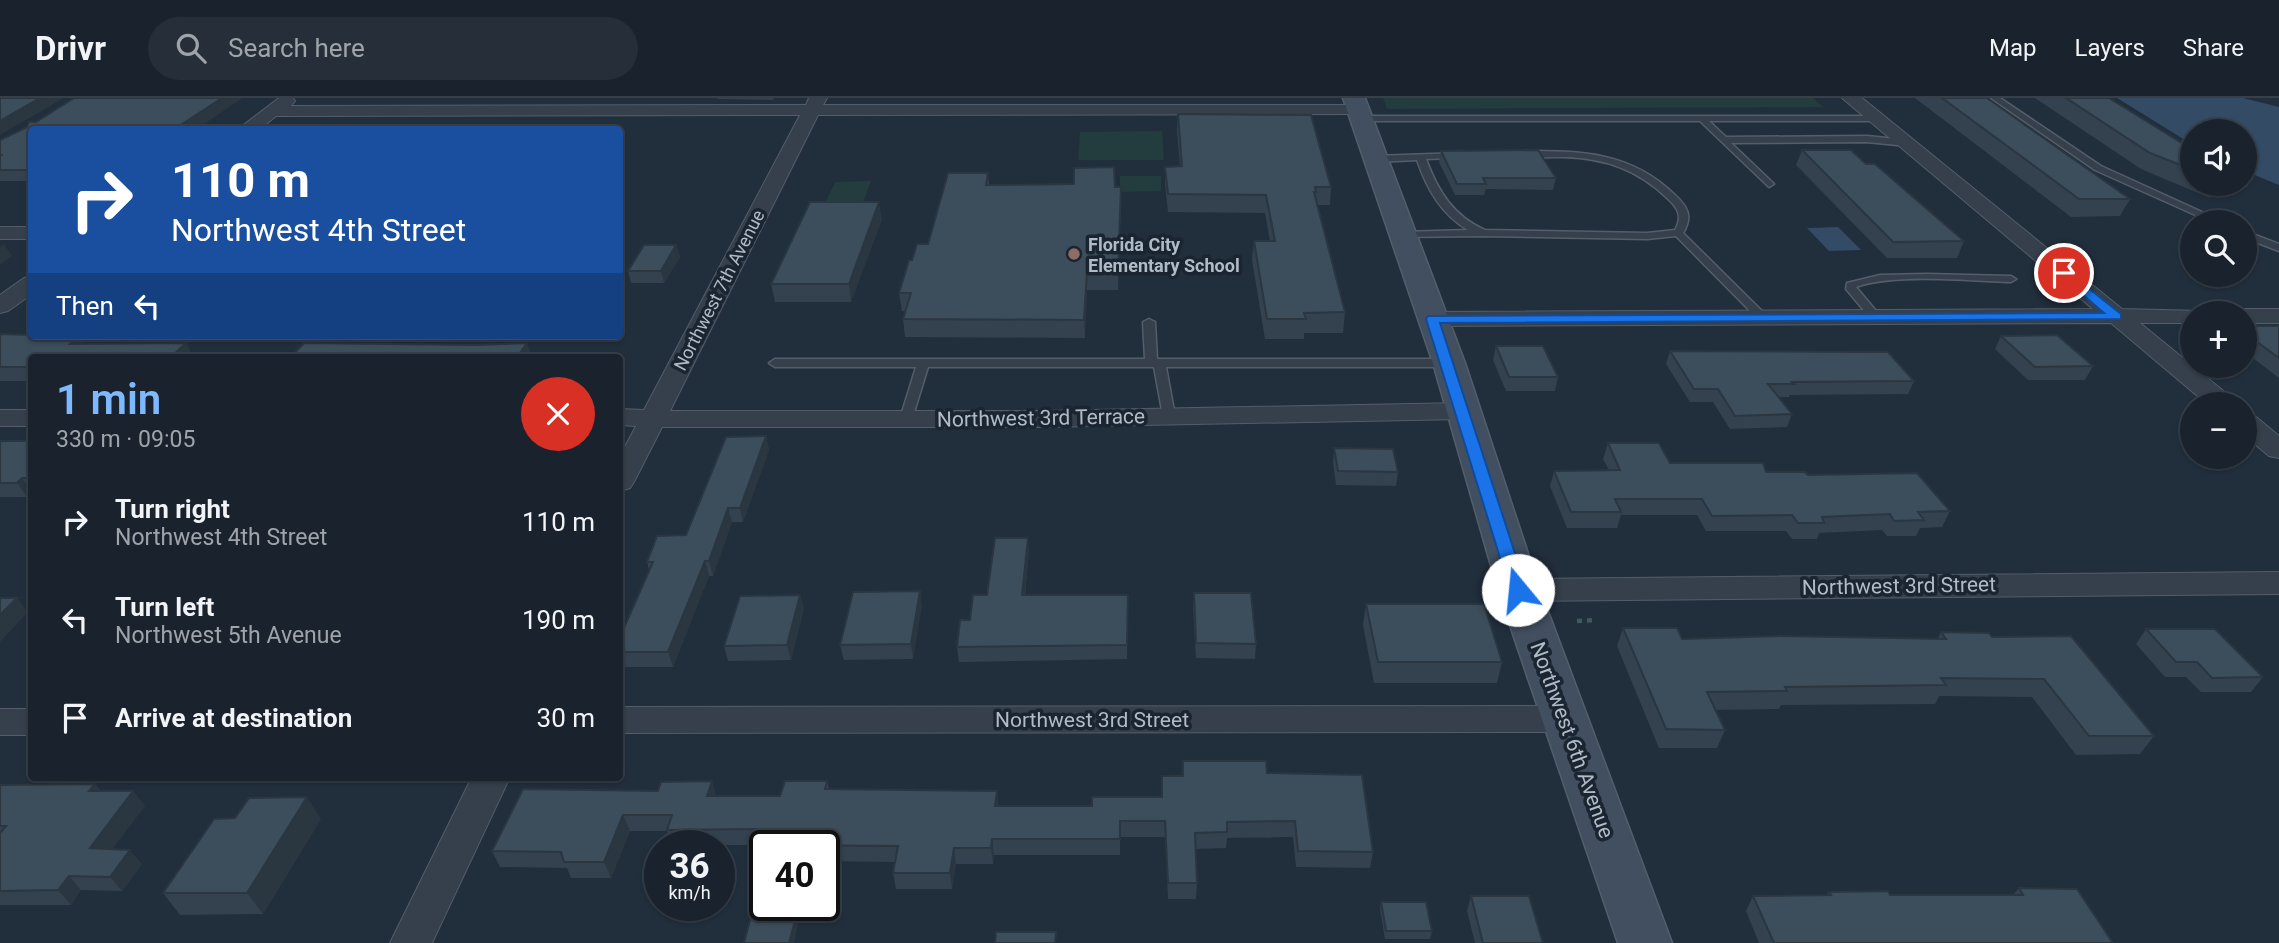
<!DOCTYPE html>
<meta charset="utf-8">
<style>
body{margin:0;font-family:Roboto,sans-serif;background:#262f39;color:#f1f3f6;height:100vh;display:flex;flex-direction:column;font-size:26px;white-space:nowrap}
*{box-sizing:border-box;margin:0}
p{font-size:23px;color:#9fa4aa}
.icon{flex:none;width:38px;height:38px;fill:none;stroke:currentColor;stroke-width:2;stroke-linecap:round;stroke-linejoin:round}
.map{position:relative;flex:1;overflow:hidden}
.sheet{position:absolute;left:28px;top:256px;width:595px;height:427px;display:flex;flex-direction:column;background:#19222d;border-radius:7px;box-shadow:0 2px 5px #0004,0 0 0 2px #373f49}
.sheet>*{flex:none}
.hud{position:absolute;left:28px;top:28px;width:595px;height:214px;border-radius:7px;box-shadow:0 2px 5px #0004,0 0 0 2px #373f49;background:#1a4fa0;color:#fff;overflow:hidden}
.controls{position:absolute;left:2180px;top:21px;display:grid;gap:14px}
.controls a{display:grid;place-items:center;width:77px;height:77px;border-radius:50%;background:#19222d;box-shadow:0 2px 5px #0004,0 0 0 2px #373f49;font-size:35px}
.speed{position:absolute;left:644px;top:732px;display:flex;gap:14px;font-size:35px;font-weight:700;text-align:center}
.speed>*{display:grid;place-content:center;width:91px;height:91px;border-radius:50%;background:#19222d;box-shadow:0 2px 5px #0004,0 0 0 2px #373f49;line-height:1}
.speed small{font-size:18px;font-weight:400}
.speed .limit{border:4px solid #111;border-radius:10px;background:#fff;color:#111}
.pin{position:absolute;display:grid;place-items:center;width:60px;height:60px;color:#fff;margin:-30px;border:4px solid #fff;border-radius:50%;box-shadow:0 2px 7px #0007}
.me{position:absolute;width:77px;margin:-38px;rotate:343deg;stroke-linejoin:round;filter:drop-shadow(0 0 5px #0008)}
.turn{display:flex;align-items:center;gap:24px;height:147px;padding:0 28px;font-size:32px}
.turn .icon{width:91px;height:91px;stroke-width:2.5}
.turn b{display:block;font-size:49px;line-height:60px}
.then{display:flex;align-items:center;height:66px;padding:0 28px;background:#0003;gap:14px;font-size:26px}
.round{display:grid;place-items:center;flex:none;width:74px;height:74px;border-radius:37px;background:#262f39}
.overview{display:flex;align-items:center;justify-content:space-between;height:119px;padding:0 28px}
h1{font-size:42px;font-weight:600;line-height:52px;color:#7eb9ff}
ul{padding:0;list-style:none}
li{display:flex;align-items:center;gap:21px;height:98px;padding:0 28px}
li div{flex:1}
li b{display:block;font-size:26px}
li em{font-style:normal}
header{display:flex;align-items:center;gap:42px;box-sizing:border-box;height:98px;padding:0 35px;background:#19222d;border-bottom:2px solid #373f49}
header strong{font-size:33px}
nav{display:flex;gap:38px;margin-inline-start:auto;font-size:24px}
.search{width:490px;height:63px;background:#262f39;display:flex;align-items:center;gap:18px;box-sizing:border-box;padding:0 24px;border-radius:38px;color:#9fa4aa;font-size:26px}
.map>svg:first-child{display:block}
.green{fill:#233c3d}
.water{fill:#334b65}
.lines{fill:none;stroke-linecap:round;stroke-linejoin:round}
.lane-casing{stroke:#535e6a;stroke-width:3}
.street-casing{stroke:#535e6a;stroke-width:2}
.secondary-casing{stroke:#535e6a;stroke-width:3}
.path{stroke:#40595a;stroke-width:4.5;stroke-dasharray:5 5;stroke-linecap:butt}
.lane{fill:#35404c;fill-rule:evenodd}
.street{fill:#35404c;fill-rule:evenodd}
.secondary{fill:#424f60;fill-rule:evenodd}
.wall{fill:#34424f}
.shaded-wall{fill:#2a3640}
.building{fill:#3c4d5c;stroke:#2a3640;stroke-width:2}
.route{fill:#1a73e8;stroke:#114b97;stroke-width:2}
.education-dot{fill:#8d6e63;stroke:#1a2531;stroke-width:2.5}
.labels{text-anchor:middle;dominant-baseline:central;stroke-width:7;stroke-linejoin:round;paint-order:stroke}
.far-poi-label{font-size:18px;font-weight:bold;fill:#b0bbc8;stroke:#1a2531;text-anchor:start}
.far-street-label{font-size:18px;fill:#b0bbc8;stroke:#1a2531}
.street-label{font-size:21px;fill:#b0bbc8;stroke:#1a2531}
</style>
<header>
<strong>Drivr</strong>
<div class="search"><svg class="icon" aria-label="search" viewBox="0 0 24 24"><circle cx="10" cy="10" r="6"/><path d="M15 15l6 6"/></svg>Search here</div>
<nav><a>Map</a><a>Layers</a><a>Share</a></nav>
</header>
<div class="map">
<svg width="2279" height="845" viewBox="0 0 2279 845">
<rect width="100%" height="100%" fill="#212e3c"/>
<path class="green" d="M1383 0H1813L1823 9 1387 11Z
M1162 33 1164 62H1078L1080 34Z
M1120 78H1161V93L1120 94Z
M871 83 862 107H824L835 84Z"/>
<path class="water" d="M2117 0H2243L2279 9V87L2245 73V33H2193V47Z
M1838 129 1861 152 1829 153 1807 130Z"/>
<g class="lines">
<g class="lane-casing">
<path id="lane" d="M1991 0H2000L2101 68 2224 124H2211L2095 72Z
M1358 18H1877L1880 19V23H1709L1726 39 1867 38 1907 42 1911 45 1907 48 1867 44 1731 45 1772 84 1774 86 1769 89 1700 23H1361L1357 20Z
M1524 53C1583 53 1631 54 1675 97 1688 109 1693 119 1683 135L1769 220 1767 222H1759L1676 138 1647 141 1482 138 1399 139 1398 137 1403 134 1468 132C1441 116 1427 91 1417 62L1375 64 1370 61 1375 58 1461 55 1463 57 1458 60 1426 61C1438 93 1453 118 1485 132L1647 135 1675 132C1683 118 1678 110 1667 100 1638 72 1605 60 1564 59 1550 59 1535 60 1521 58L1520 56Z
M2245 133 2279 146V153L2245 140Z
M1927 176 2011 178 2016 181 2011 184C1969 183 1894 175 1856 189L1882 220 1876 223 1872 222 1846 191 1847 185 1880 177Z
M1149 221 1155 224 1157 261H1449L1455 265 1449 269H1166L1175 318 1169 322 1163 318 1154 269H928L912 321 906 325 900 321 916 269H775L769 265 775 261H1145L1143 224Z"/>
</g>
<g class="street-casing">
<path id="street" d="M279 0H293L295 3 291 8 806 7 809 0H827L823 7H1364L1367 11 1364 15 1358 16 818 17 670 313H1041L1463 305 1472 307 1476 313 1472 319 1463 321 1041 329H662L634 384 630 390 620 393V358L636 328 620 327V311L644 312 800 17 276 18 259 32H237Z
M1842 0H1862L2122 211 2201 213 2203 215H2193V225H2140L2232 300 2236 306H2207L2111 225 1433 228 1425 226 1421 221 1425 216 1433 214 2093 211Z
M0 129H32V141H0Z
M32 178V196L8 213 0 215V197L24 180Z
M2245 211H2279V225H2245V215H2235Z
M0 312H32V328H0Z
M2245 316 2255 318 2279 338V360L2269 358 2245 338Z
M2279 474V496L1519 503 1508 500 1503 492 1508 484 1519 481Z
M1565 608 1578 612 1583 621 1578 630 1565 634 620 635V609Z
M0 611H32V637H0Z
M472 679H510L432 845H390Z"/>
</g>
<g class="secondary-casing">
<path id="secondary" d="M1343 0H1365L1465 265 1540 492 1672 845H1618L1498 492 1433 265Z"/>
</g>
<path class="path" d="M1577 523 1597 522"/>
<use href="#lane" class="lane"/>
<use href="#street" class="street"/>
<use href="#secondary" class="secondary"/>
</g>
<path class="wall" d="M74 0H242L195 32H32V83H0V42L36 24Z
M717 0H774L773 2 718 1Z
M1915 0H1987L2130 101 2120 118 2071 119Z
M2035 0H2109L2193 52V86H2218L2210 100 2141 71Z
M1178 16 1331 89 1330 107H1317L1345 214 1343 235H1304V241H1265L1252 162 1254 143H1270L1265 115 1168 114 1165 87V69L1180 68 1177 33Z
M1802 52 1866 66 1964 143 1957 160H1887L1796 67Z
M1441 53 1556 80 1553 92 1486 91 1484 97H1455L1439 64Z
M988 75 989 87 1121 89 1118 192H1087L1085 240 905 239 903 221 906 213H902L899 195 912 162 928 146Z
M882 121 851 204H775L771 186Z
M676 147 680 159 664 185H631L628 173Z
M2245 228H2279V280L2245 254Z
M0 236 80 238 85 246 186 245 193 259H32V283H0Z
M2001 238 2093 268 2085 282H2028L1995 251Z
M1496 248 1558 279 1555 293H1506L1493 262Z
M1670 253 1914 283 1908 296 1789 297V299H1778L1792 316 1787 329 1730 331 1713 304H1690L1666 266Z
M766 338 769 352 743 424H732L713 478H709L673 569H620V539L649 472 647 464 686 437Z
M0 343H32V395L27 399H0Z
M1608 345 1670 365 1808 377 1950 413 1942 429 1920 430 1916 438H1887L1882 432 1819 435 1817 441H1792L1786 433H1706L1697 417H1621L1617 430H1567L1550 388 1554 373 1609 372 1603 361Z
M1334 350 1398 374 1396 388 1336 387 1333 364Z
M1029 454 1025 497H1128L1127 561 959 564 957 549 970 522 987 497Z
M1194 495 1256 546 1255 561 1196 560 1193 510Z
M800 497 804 511 791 562 728 563 724 548Z
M1366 506 1502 564 1497 585H1374L1363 527Z
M922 507 913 561 844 562 840 547Z
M1623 530 1682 541 1938 540 1941 534 1992 539 2154 638 2140 656 2076 657 2032 599 1939 598 1935 606 1781 607 1779 611 1716 612 1725 632 1717 650H1659L1617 548Z
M2146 531 2263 579 2251 594H2201L2186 579H2165L2136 546Z
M1183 663 1267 675 1373 754 1370 770 1296 769 1293 739 1227 740 1226 750 1195 751 1197 785 1196 801H1168L1165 739H1120V757H994L993 766H956L952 791H896L893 775 895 764 824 763V747H672L667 733H630L611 780H571L567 770 500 769 492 753 658 693 716 698H780L827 683 829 691 999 708H1092L1161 699 1162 678H1182Z
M95 686 101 693H133L145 708 112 751 142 766 122 793 81 792 71 807H0V687Z
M321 721 263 816 180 817 163 795Z
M2019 790 2113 845H1759L1746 813 1753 798 1827 797 1829 794 1890 797H2013Z
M1471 798 1543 845H1475L1467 813Z
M1381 804 1432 833 1430 841H1385L1380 811Z"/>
<path class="shaded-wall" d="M40 0H64L0 37V23Z
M222 0H242L195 32H173Z
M1121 89V105L1118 192V174Z
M879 104 882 121 851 204 849 186Z
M4 146 12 158 0 167V149Z
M676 147 680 159 664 185 661 173Z
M1087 174V192L1085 240 1084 222Z
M80 238 88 251 70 246Z
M186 245 193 259H171Z
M527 245 532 258 531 259H517Z
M766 338 769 352 743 424 740 410Z
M22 380 32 393V395L27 399 17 385Z
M728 410 732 424 713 478 709 463Z
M1028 440 1029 454 1023 511 1022 497Z
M705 463 709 478 673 569 668 554Z
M920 493 922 507 913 561 911 546Z
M800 497 804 511 791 562 787 547Z
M17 500 28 514 0 544V517Z
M712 683 717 700 707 698Z
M95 686 107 701 89 693Z
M133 693 145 708 102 765 90 750Z
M997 693 999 709 995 708Z
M307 699 321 721 263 816 247 795Z
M623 717 630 733 611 780 604 764Z
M992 741 994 757 993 766 991 750Z
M954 750 956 766 952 791 950 775Z
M130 752 142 766 122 793 110 779Z
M69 778 81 792 71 807 58 792Z
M797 815 799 822 794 845H789Z"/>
<path class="building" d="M0 0H40L0 23Z
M74 0H222L173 32H32V72H0V58L1 57H0V42L27 29 29 24H36Z
M1942 0H1987L2130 101H2079Z
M2066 0H2109L2193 52V72L2150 55Z
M1178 16 1311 17 1331 89H1315L1316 94H1314L1345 214 1304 215 1306 221H1267L1254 143H1275L1266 97 1168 96 1165 69 1182 68Z
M1538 52 1556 80H1483L1486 86H1457L1441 53Z
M1802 52H1851L1866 66H1875L1964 143 1893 144Z
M1114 69 1115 89H1121L1118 174H1087L1084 222 903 221 911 195H899L909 162H912L917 146H928L948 75H988L986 87 1074 86V70Z
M810 104H879L849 186H771Z
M644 147H676L661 173H628Z
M2245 228H2279V260L2245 235Z
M0 236 32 237V238H80L70 246 186 245 171 259H32V269H0Z
M2057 237 2093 268 2035 269 2001 238Z
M304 245 475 247 527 245 517 259H291Z
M1496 248H1543L1558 279H1509Z
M1670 253 1888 254 1914 283 1792 284 1794 286H1768L1792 316 1735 318 1718 291H1694Z
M766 338 740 410H728L709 463H705L668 554H620V539L653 464H647L657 438 686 437 726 339Z
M0 343H32V380H22L17 385H0Z
M1608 345H1659L1670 365H1763L1766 374H1805L1808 377 1917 375 1950 413 1918 414 1924 422 1894 423 1890 416 1822 419 1824 425H1798L1792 417 1712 418 1702 401H1615L1621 414H1571L1554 373 1620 372Z
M1334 350 1393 351 1398 374 1338 373Z
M995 440H1028L1022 497H1128L1127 547 957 549 960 522H970L973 497H987Z
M920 493 911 546 840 547 853 494Z
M1194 495H1251L1256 546 1196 545Z
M800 497 787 547 724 548 740 498Z
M0 500H17L0 517Z
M1366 506H1484L1502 564H1378Z
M1623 530H1677L1682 541 1781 538 1946 541 1941 534 1989 535 1992 539 2071 538 2154 638H2089L2044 581 1941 580 1946 587 1785 589 1787 593 1707 594 1725 632 1666 631Z
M2146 531H2215L2263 579 2212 580 2197 564H2176Z
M1183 663H1266L1267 675 1362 677 1373 754 1298 753 1295 723 1227 724V734L1195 735 1197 785H1168L1165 723H1120V741H992L991 750H954L950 775H893L898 748 766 747 770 731 667 732 672 717H623L604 764H564L561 754 492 753 523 691 658 693 661 684 712 683 707 698H780L785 683H827L825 691 997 693 995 708H1092V699H1162V678H1183Z
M95 686 89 693H133L90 750 130 752 110 779 69 778 58 792 0 793V735L6 728H0V687Z
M307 699 247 795H163L214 721 235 720 249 700Z
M2019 790 2077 791 2113 845H1774L1753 798 1831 797 1829 794 1888 793 1890 797H2023Z
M1471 798H1529L1543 845H1483Z
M1381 804H1426L1432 833H1386Z
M752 815H797L789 845H744Z
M996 834H1056L1055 845H995Z"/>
<path class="route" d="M2064 171 2121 216V221L1440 225 1527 492 1518 498 1510 492 1426 221 1428 218 2104 215 2060 177V172Z"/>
<circle class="education-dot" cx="1074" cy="156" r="7"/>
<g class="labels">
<g class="far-poi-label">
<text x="1088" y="146">Florida City<tspan x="1088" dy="21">Elementary School</tspan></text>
</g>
<g class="far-street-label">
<text transform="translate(719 192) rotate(-63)">Northwest 7th Avenue</text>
</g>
<g class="street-label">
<text transform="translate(1041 320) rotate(-1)">Northwest 3rd Terrace</text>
<text transform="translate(1899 488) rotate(-1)">Northwest 3rd Street</text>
<text x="1092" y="622">Northwest 3rd Street</text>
<text transform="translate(1572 642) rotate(70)">Northwest 6th Avenue</text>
</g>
</g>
</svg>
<div class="controls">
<a><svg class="icon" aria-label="sound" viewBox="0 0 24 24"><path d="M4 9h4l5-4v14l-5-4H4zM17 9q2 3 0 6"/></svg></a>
<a><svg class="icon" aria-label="search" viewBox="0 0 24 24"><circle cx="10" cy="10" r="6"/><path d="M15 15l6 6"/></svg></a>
<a>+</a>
<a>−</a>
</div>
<div class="speed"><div>36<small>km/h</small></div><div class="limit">40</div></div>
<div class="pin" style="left:2064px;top:175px;background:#d93025"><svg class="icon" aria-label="arrive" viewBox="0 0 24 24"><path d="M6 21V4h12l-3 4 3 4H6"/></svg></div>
<svg class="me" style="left:1518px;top:492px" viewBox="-20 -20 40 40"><circle r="19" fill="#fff"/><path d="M0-13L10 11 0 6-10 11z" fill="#1a73e8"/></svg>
<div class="hud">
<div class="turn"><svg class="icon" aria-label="right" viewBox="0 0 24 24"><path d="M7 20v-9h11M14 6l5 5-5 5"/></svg><div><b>110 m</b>Northwest 4th Street</div></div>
<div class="then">Then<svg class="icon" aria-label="left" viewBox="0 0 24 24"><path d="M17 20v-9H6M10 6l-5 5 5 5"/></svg></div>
</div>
<section class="sheet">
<div class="overview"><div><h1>1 min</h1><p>330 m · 09:05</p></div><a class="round" style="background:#d93025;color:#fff"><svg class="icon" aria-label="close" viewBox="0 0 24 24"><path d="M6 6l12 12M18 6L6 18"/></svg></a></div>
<ul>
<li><svg class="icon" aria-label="right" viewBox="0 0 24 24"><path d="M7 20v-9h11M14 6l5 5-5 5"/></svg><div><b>Turn right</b><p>Northwest 4th Street</p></div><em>110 m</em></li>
<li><svg class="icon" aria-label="left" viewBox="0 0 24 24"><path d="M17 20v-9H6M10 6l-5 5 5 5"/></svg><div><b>Turn left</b><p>Northwest 5th Avenue</p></div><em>190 m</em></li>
<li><svg class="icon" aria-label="arrive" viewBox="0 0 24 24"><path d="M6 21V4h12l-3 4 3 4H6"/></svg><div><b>Arrive at destination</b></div><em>30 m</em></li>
</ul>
</section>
</div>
